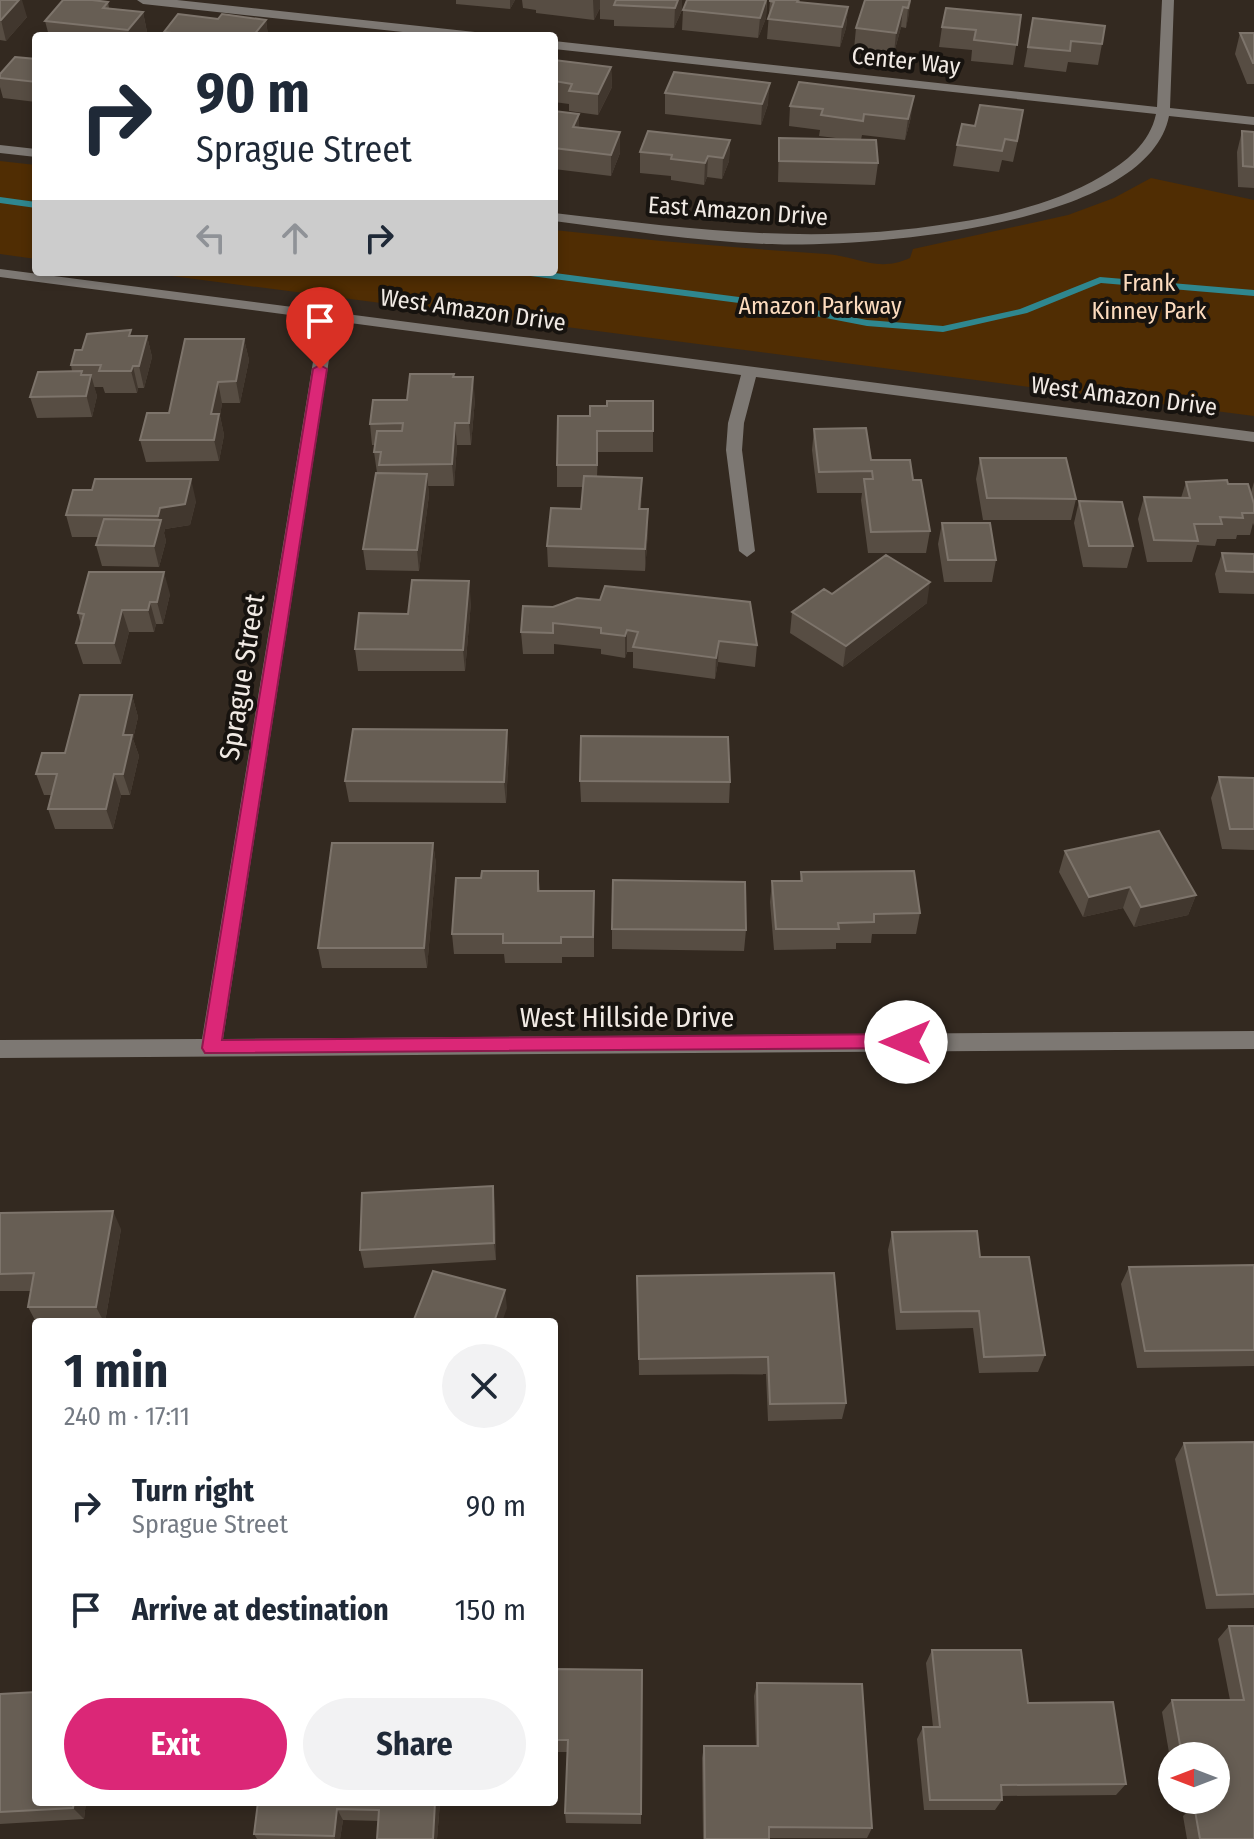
<!DOCTYPE html>
<meta charset="utf-8">
<style>
body{margin:0;font-family:"Fira Sans Condensed",sans-serif;background:#f2f2f3;color:#1f2937;height:100vh;display:flex;flex-direction:column;font-size:30px;white-space:nowrap}
*{box-sizing:border-box;margin:0}
p{font-size:26px;color:#747a83}
.icon{flex:none;width:44px;height:44px;fill:none;stroke:currentColor;stroke-width:2;stroke-linecap:round;stroke-linejoin:round}
.map{position:relative;flex:1;overflow:hidden}
.details{position:absolute;left:32px;top:1318px;width:526px;height:488px;display:flex;flex-direction:column;background:#fff;border-radius:8px;box-shadow:0 4px 12px #0003}
.details>*{flex:none}
.top-card{position:absolute;left:32px;top:32px;width:526px;height:244px;border-radius:8px;box-shadow:0 4px 12px #0003;background:#fff;color:#1f2937;overflow:hidden}
.needle{width:52px;rotate:270deg}
.fabs{position:absolute;left:1158px;top:1742px;display:grid;gap:16px}
.fabs a{display:grid;place-items:center;width:72px;height:72px;border-radius:50%;background:#fff;box-shadow:0 4px 12px #0003;font-size:40px}
.pin{position:absolute;display:grid;place-items:center;width:68px;height:68px;color:#fff;margin:-82px -34px;border-radius:50% 50% 50% 0;rotate:-45deg;box-shadow:0 0 8px #0007}
.pin .icon{rotate:45deg}
.me{position:absolute;width:88px;margin:-44px;rotate:270deg;stroke-linejoin:round;filter:drop-shadow(0 0 6px #0008)}
.turn{display:flex;align-items:center;gap:28px;height:168px;padding:0 32px;font-size:36px}
.turn .icon{width:104px;height:104px;stroke-width:2.5}
.turn b{display:block;font-size:56px;line-height:68px}
.lanes{display:flex;align-items:center;height:76px;padding:0 32px;background:#0003;justify-content:center;gap:40px;direction:ltr}
.lanes .off{opacity:.35}
.round{display:grid;place-items:center;flex:none;width:84px;height:84px;border-radius:42px;background:#f2f2f3}
.overview{display:flex;align-items:center;justify-content:space-between;height:136px;padding:0 32px}
h1{font-size:48px;font-weight:700;line-height:60px}
.action{display:flex;gap:16px;margin-top:auto;padding:16px 32px}
.action a{flex:1;height:92px;border-radius:48px;background:#db2777;color:#fff;font-size:32px;font-weight:700;line-height:92px;text-align:center}
.action a+a{background:#f2f2f3;color:#1f2937}
ul{padding:0;list-style:none}
li{display:flex;align-items:center;gap:24px;height:104px;padding:0 32px}
li div{flex:1}
li b{display:block;font-size:30px}
li em{font-style:normal}
.map>svg:first-child{display:block}
.green{fill:#502d03}
.lines{fill:none;stroke-linecap:round;stroke-linejoin:round}
.stream{fill:#2f878f;fill-rule:evenodd}
.minor{fill:#7d7873;fill-rule:evenodd}
.wall{fill:#574d43}
.shaded-wall{fill:#41372e}
.building{fill:#675e54;stroke:#7d746b;stroke-width:2}
.route{fill:#db2777;stroke:#8e194d;stroke-width:2}
.labels{text-anchor:middle;dominant-baseline:central;stroke-width:8;stroke-linejoin:round;paint-order:stroke}
.far-street-label{font-size:24px;fill:#f1eae4;stroke:#17130f}
.far-park-label{font-size:24px;fill:#fcdbbe;stroke:#17130f}
.street-label{font-size:28px;fill:#f1eae4;stroke:#17130f}
</style>
<div class="map">
<svg width="1254" height="1839" viewBox="0 0 1254 1839">
<rect width="100%" height="100%" fill="#332920"/>
<path class="green" d="M0 161 36 165V259L0 254Z
M1151 178 1254 200V416L141 272H554V230C645 240 735 248 826 254 857 256 877 273 910 258L913 249 1068 215 1114 198Z"/>
<g class="lines">
<path class="stream" d="M0 197 36 202V208L0 203Z
M518 272H547L769 301 867 320 943 326 1020 309 1100 277 1254 290V296L1101 283 1027 313 943 332 867 326 769 307 523 275Z"/>
<path class="minor" d="M137 0H177L475 32 481 36H440L143 4Z
M1162 0H1174L1170 108 1254 117V125L1169 116C1147 229 858 248 766 244 695 241 625 230 554 221V213C695 229 811 246 953 223 1004 215 1057 203 1102 176 1126 162 1150 143 1156 114L554 49V41L1157 107Z
M0 145 36 149V157L0 153Z
M0 269 1254 432V442L756 377 744 423 742 450 755 551 747 557 739 551 726 450 728 423 741 375 335 321 223 1039 1254 1031V1049L0 1058V1040L202 1039 320 319 0 277Z"/>
</g>
<path class="wall" d="M0 0 27 17 6 41 0 40Z
M456 0H515L510 9 456 4Z
M522 0H682V10L674 28 614 26V20L600 19V8L594 20 536 13V10L523 8Z
M687 0H767L766 18 758 38 682 30 683 10Z
M770 0H800V2L848 7 846 28 840 47 767 39Z
M911 0 906 28 901 27 894 53 854 49 856 28Z
M108 2 109 8 143 12 147 32 144 36H49L45 21Z
M1021 15 1013 65 971 61 972 50 939 47 942 27Z
M1033 18 1102 44 1098 65 1068 62 1066 72 1024 67Z
M218 19 266 20 268 36H164V32Z
M1240 33H1254V84H1247L1235 54Z
M36 59V102L3 98 0 87V74Z
M554 60 611 67 612 87 598 115 569 111V104L554 102Z
M665 93 768 104 761 125 665 114Z
M790 106 911 117 905 140 862 135 861 140 878 163 875 185 778 182 779 138 844 139 819 136 820 130 789 126Z
M554 111 579 114V127L620 153 611 176 554 169Z
M1020 131 1013 162 1002 160 999 172 953 166 957 145Z
M1242 131 1254 132V188L1238 187 1237 152Z
M730 140 729 161 722 179 707 177 704 185 671 180V176L640 173V152Z
M132 336H147L152 357 144 388H138L137 393H105L103 387H94L97 396 92 417 37 418 30 397 72 371 71 365 82 350Z
M244 339 249 360 240 403H222L220 416 224 435 219 461 146 462 140 440Z
M454 377 475 399 471 445H457L454 486H428L429 495 419 571 366 570 363 549 377 473 374 452 375 445H372L370 424 407 400Z
M653 401V452H598L597 477 642 478 641 509 648 531 645 571 548 567 547 546 581 509 583 487H557V465L590 416 607 406Z
M814 429 871 460 913 480 930 531 926 553H868L861 500 862 493H817L812 450Z
M980 458 1076 499 1071 520H983L976 479Z
M1186 482 1228 484 1251 492 1254 482V526L1253 523 1250 535H1237L1236 539H1217L1215 546 1197 545 1192 562H1147L1138 519 1144 497 1181 498Z
M196 501 190 525 165 529 164 533 166 541 159 567 102 566 96 545 98 537H72L66 515Z
M1079 501 1133 546 1127 568 1083 567 1074 523Z
M942 523 996 560 992 582H944L938 544Z
M1222 553 1254 554V594L1219 593 1215 574Z
M170 594 163 624H156L154 632H129L121 664H83L76 643 81 625 78 613Z
M832 594 927 603 843 667 790 633 792 612Z
M471 602 465 671H358L355 649 408 614Z
M523 606 757 645 755 667 718 662 715 679 633 668V652H627L625 658 601 654V649L554 644V654H523L521 632Z
M132 695 138 717 133 739 139 756 130 795H121L113 829H55L48 809 51 795H44L36 774 65 753Z
M509 751 506 803 349 802 345 781Z
M1219 777 1254 778V850L1222 849 1211 798Z
M580 781 730 782 729 803 581 802Z
M433 843 436 864 427 968H322L318 948Z
M1065 851 1196 895 1188 915 1134 927 1123 908 1083 917 1059 872Z
M538 871 540 891 594 911V957H562V963H505L504 954H454L452 934 481 878Z
M801 872 920 913 916 934H872L871 943H836V949L774 950 770 902 772 881H800Z
M612 929 746 930 744 951 612 949Z
M495 1204 496 1260 364 1268 360 1250Z
M0 1213 121 1229 105 1322H36L28 1307 31 1291H0Z
M892 1232 1045 1355 1038 1372 979 1373 973 1328 896 1330 888 1250Z
M1254 1265V1366L1137 1368 1121 1284 1129 1267Z
M637 1276 846 1403 842 1419 768 1421 766 1374 639 1375Z
M1254 1442V1608L1206 1609 1175 1459 1184 1443Z
M1229 1626H1254V1839H1187L1183 1816 1194 1805H1203V1800H1216V1756H1172V1770L1162 1712 1172 1700H1230L1218 1639Z
M932 1650 1028 1703 1126 1784 1116 1795 1002 1796V1800L995 1810H924L917 1739 923 1727H933L926 1663Z
M554 1669 642 1670 641 1824 566 1823 565 1813 567 1752H554Z
M757 1683 872 1828 867 1838H769V1839H703L702 1758 704 1746H756L754 1696Z
M0 1694 86 1802 84 1819 0 1824Z
M258 1802H440L437 1839H377L379 1821 343 1820 340 1839H257L254 1834Z"/>
<path class="shaded-wall" d="M19 0H22L27 17 6 41 1 20Z
M510 0H515L510 9Z
M593 0H600V8L594 20Z
M678 0H682V10L674 28 675 8Z
M766 0V18L758 38 760 18Z
M910 0 909 15 906 28 908 8Z
M848 7 846 28 840 47 842 27Z
M903 7 901 27 894 53 896 33Z
M143 12 147 32 144 36H130L128 30Z
M266 20 268 36H253Z
M611 67 612 87 598 115V94Z
M770 83 768 104 761 125 762 104Z
M914 96 911 117 905 140 908 119Z
M579 114V134L573 127Z
M620 132V153L611 176V155Z
M730 140 729 161 722 179 723 158Z
M708 156 707 177 704 185 705 163Z
M147 336 152 357 144 388 139 366Z
M244 339 249 360 240 403 236 381Z
M133 366 138 388 137 393 131 371Z
M82 371 87 390 91 375 97 396 92 417 81 375Z
M473 377 475 399 471 445 469 423Z
M218 382 222 403 220 416 224 435 219 461 214 440 211 414Z
M455 423 457 445 454 486 452 464Z
M427 474 429 495 419 571 417 550Z
M191 479 196 501 190 525 165 529 164 533 166 541 159 567 154 546 160 524 158 516 160 508Z
M648 509V531L645 571V549Z
M164 572 170 594 163 624 157 602Z
M469 581 471 602 465 671 463 650Z
M930 582 927 603 843 667 846 646Z
M150 602 156 624 154 632 148 610Z
M122 610 129 632 121 664 114 643Z
M627 630V652L625 658V636Z
M719 641 718 662 715 679 716 658Z
M132 695 138 717 133 739 139 756 130 795 123 774V735Z
M507 730 509 751 506 803 504 782Z
M114 774 121 795 113 829 106 809Z
M433 843 436 864 427 968 424 948Z
M1130 887 1123 908 1083 917 1089 897Z
M1196 895 1188 915 1134 927 1141 907Z
M493 1186 495 1204 496 1260 494 1243Z
M113 1211 121 1229 105 1322H104L96 1307Z
M505 1290 507 1308 502 1322H494Z
M74 1802H86L84 1819 73 1808Z
M435 1802H440L437 1839H433Z
M337 1809 343 1820 340 1839H335L334 1836Z"/>
<path class="building" d="M0 0H19L1 20H0Z
M63 0H92L108 2 103 8 143 12 128 30 45 21Z
M616 0H678L675 8 614 5Z
M687 0H766L760 18 683 10Z
M770 0H798L797 2 848 7 842 27 768 19 774 2 770 1Z
M865 0H910L908 8 903 7 896 33 856 28Z
M946 8 1021 15 1017 45 974 40 976 30 942 27Z
M178 14 218 19 222 14 266 20 253 36H194L164 32Z
M1033 18 1105 26 1102 44 1071 41 1070 51 1028 47Z
M319 33 355 36H317Z
M1240 33H1254V63H1253Z
M15 57 36 59V82L0 78V74Z
M554 60 611 67 598 94 569 91 572 84 554 81Z
M674 72 770 83 762 104 665 93Z
M799 82 914 96 908 119 864 114 863 121 821 115 823 109 790 106Z
M980 105 1023 110 1017 141 1005 139 1002 151 957 145 962 124 975 126Z
M554 111 579 114 573 127 620 132 611 155 554 148Z
M648 131 730 140 723 158 708 156 705 163 671 159 672 155 640 152Z
M1242 131 1254 132V167L1243 166Z
M779 138 876 140 878 163 779 161Z
M131 330 129 336H147L139 366H133L131 371H99L101 365H71L75 350H82L87 334Z
M185 339H244L236 381 218 382 211 414H219L214 440H140L147 413H169Z
M82 371 81 375H91L86 396 30 397 38 372Z
M410 374H454L453 377H473L469 423H455L452 464 379 465 381 452H374L377 431H402L403 423 370 424 373 400H407Z
M607 401H653V431H597V465H557L558 416H590V406H607Z
M866 428 871 460H910L913 480H921L930 531 871 532 864 479H873L872 471 819 472 814 429Z
M980 458H1066L1076 499 987 498Z
M376 473 427 474 417 550 363 549Z
M584 476 642 478 639 509H648L645 549 547 546 551 508 581 509Z
M95 479H191L185 504 160 508 158 516 66 515 73 490H92Z
M1227 480 1228 484H1248L1254 504V513H1242L1243 518 1220 517 1222 524H1194L1198 541 1154 540 1144 497 1190 498 1186 482Z
M1079 501 1122 502 1133 546H1089Z
M104 519 161 520 154 546 96 545Z
M942 523H990L996 560H948Z
M1222 553 1254 554V572L1226 571Z
M886 555 930 582 846 646 792 612 824 589 832 594Z
M89 572H164L157 602H150L148 610H122L114 643H76L84 614 78 613Z
M412 580 469 581 463 650 355 649 359 613 408 614Z
M605 586 750 602 757 645 719 641 716 658 633 647 638 632 627 630 625 636 601 633V628L553 623V633L521 632 523 606 553 607 577 598 600 600Z
M80 695H132L123 735H132L123 774H114L106 809H48L57 774H36L42 753H65Z
M353 729 507 730 504 782 345 781Z
M581 736 728 737 730 782 580 781Z
M1219 777 1254 778V829H1230Z
M1159 831 1196 895 1141 907 1130 887 1089 897 1065 851Z
M332 843H433L424 948H318Z
M482 871H538V891H594L593 937H561V943H503V934H452L456 878H481Z
M914 871 920 913 874 914V922L838 923 839 929H776L772 881H802L801 872Z
M613 880 745 882 746 930 612 929Z
M493 1186 494 1243 360 1250 362 1193Z
M113 1211 96 1307H28L34 1273 0 1274V1213Z
M977 1231 980 1257H1029L1045 1355 984 1357 979 1311 901 1312 892 1232Z
M1254 1265V1350L1145 1351 1129 1267Z
M433 1271 505 1290 494 1322H413Z
M834 1273 846 1403 770 1404 768 1357 639 1359 637 1276Z
M1254 1442V1594L1217 1595 1184 1443Z
M1229 1626H1254V1839H1200L1194 1805H1217L1216 1756H1182L1172 1700H1244Z
M932 1650H1021L1028 1703 1113 1702 1126 1784 1001 1785 1002 1800H930L923 1727H940Z
M554 1669 642 1670 641 1814 565 1813 568 1740H554Z
M757 1683 862 1684 872 1828 769 1827V1839H705L704 1746H758Z
M36 1692V1802H74L73 1808 0 1812V1694Z
M258 1802H435L433 1839H377L379 1810 337 1809 334 1836 254 1834Z"/>
<path class="route" d="M320 365 327 369 222 1040 906 1034 913 1037 916 1042 913 1048 205 1053 202 1048 313 369Z"/>
<g class="labels">
<g class="far-street-label">
<text transform="translate(906 61) rotate(6)">Center Way</text>
<text transform="translate(738 211) rotate(4)">East Amazon Drive</text>
<text transform="translate(473 310) rotate(8)">West Amazon Drive</text>
<text transform="translate(1124 396) rotate(7)">West Amazon Drive</text>
</g>
<g class="far-park-label">
<text x="1149" y="283">Frank<tspan x="1149" dy="28">Kinney Park</tspan></text>
<text x="820" y="306">Amazon Parkway</text>
</g>
<g class="street-label">
<text transform="translate(242 677) rotate(-81)">Sprague Street</text>
<text x="627" y="1017">West Hillside Drive</text>
</g>
</g>
</svg>
<div class="fabs">
<a><svg class="needle" viewBox="-14 -14 28 28"><path d="M0-13l5 13h-10z" fill="#e53935"/><path d="M0 13l5-13h-10z" fill="#747a83"/></svg></a>
</div>
<div class="pin" style="left:320px;top:369px;background:#d93025"><svg class="icon" aria-label="arrive" viewBox="0 0 24 24"><path d="M6 21V4h12l-3 4 3 4H6"/></svg></div>
<svg class="me" style="left:906px;top:1042px" viewBox="-20 -20 40 40"><circle r="19" fill="#fff"/><path d="M0-13L10 11 0 6-10 11z" fill="#db2777"/></svg>
<div class="top-card">
<div class="turn"><svg class="icon" aria-label="right" viewBox="0 0 24 24"><path d="M7 20v-9h11M14 6l5 5-5 5"/></svg><div><b>90 m</b>Sprague Street</div></div>
<div class="lanes"><svg class="icon off" aria-label="left" viewBox="0 0 24 24"><path d="M17 20v-9H6M10 6l-5 5 5 5"/></svg><svg class="icon off" aria-label="ahead" viewBox="0 0 24 24"><path d="M12 20V5M6 11l6-6 6 6"/></svg><svg class="icon" aria-label="right" viewBox="0 0 24 24"><path d="M7 20v-9h11M14 6l5 5-5 5"/></svg></div>
</div>
<section class="details">
<div class="overview"><div><h1>1 min</h1><p>240 m · 17:11</p></div><a class="round"><svg class="icon" aria-label="close" viewBox="0 0 24 24"><path d="M6 6l12 12M18 6L6 18"/></svg></a></div>
<ul>
<li><svg class="icon" aria-label="right" viewBox="0 0 24 24"><path d="M7 20v-9h11M14 6l5 5-5 5"/></svg><div><b>Turn right</b><p>Sprague Street</p></div><em>90 m</em></li>
<li><svg class="icon" aria-label="arrive" viewBox="0 0 24 24"><path d="M6 21V4h12l-3 4 3 4H6"/></svg><div><b>Arrive at destination</b></div><em>150 m</em></li>
</ul>
<div class="action"><a>Exit</a><a>Share</a></div>
</section>
</div>
